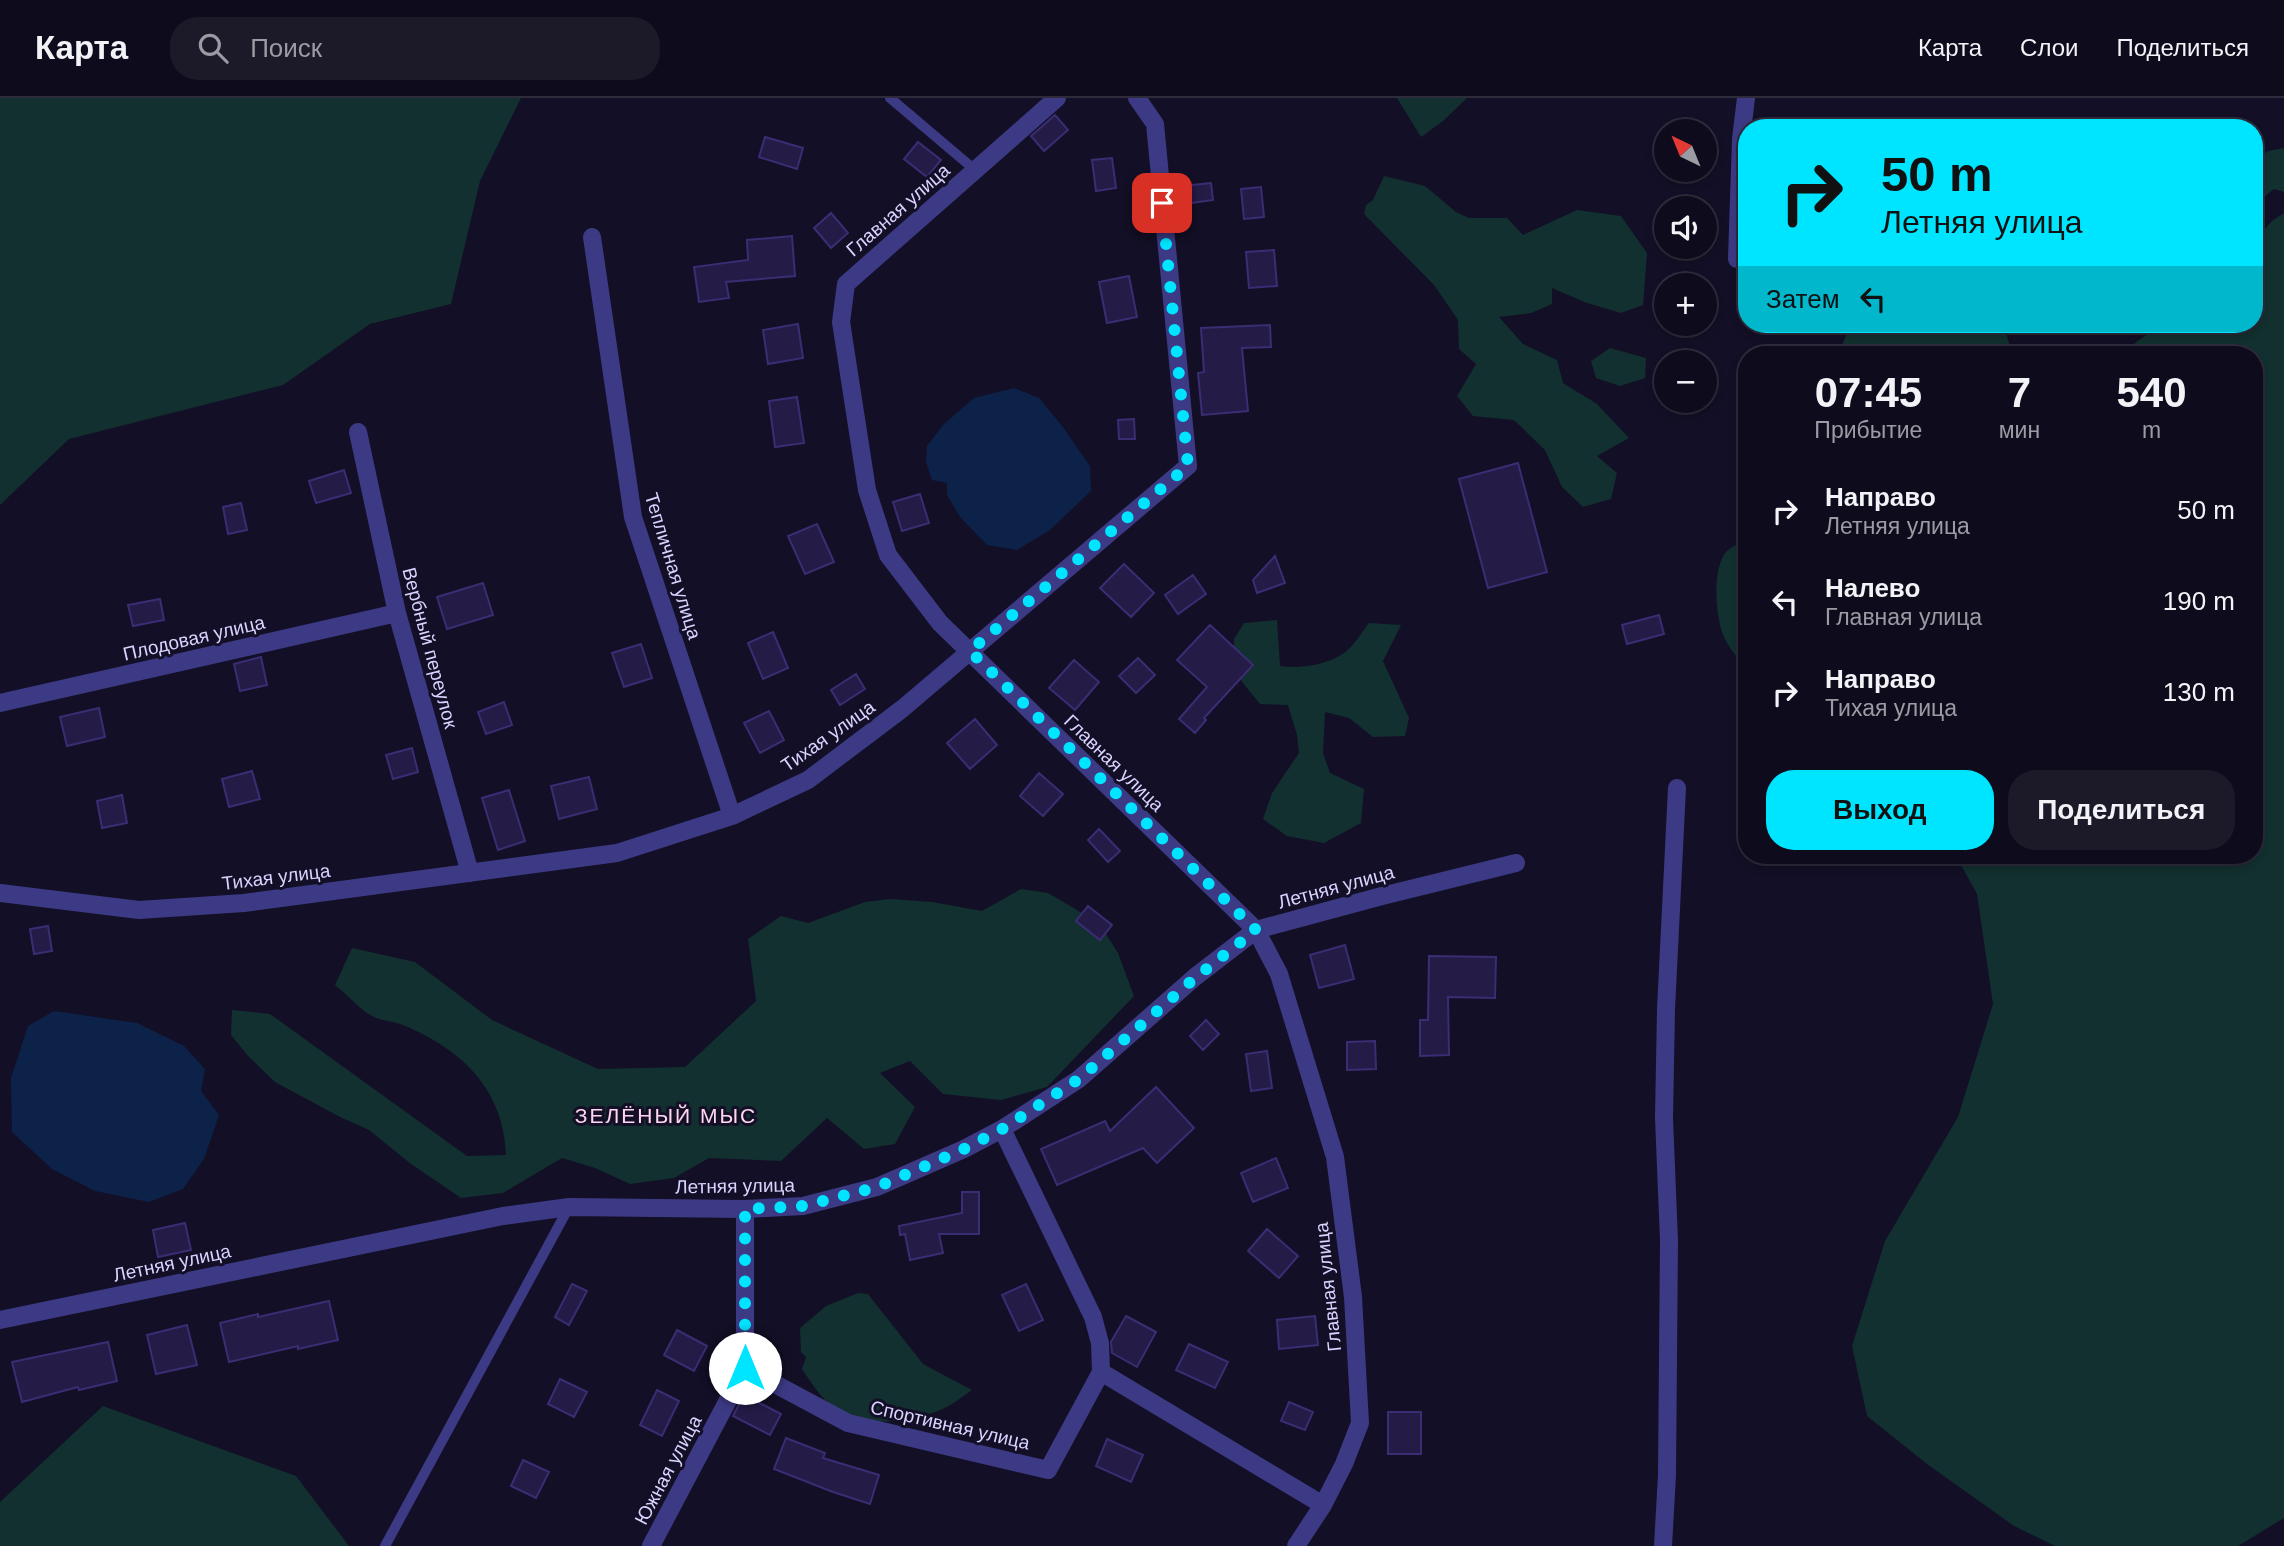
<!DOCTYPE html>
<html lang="ru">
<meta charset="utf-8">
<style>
body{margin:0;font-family:Arial,sans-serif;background:#1c1929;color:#f1f3f6;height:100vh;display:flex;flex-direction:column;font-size:26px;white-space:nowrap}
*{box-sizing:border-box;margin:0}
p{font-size:23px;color:#9b9ba3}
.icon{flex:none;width:38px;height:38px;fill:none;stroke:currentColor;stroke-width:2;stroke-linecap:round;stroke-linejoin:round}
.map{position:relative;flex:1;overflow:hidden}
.panel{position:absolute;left:1738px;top:248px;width:525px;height:518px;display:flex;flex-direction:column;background:#0e0b1c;border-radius:28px;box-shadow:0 4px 10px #0003,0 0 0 2px #2e2b3b}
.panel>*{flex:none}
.guide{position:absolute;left:1738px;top:21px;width:525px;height:214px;border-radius:28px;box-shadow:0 4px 10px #0003,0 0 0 2px #2e2b3b;background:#00e5ff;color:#111;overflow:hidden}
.needle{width:46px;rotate:317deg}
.tools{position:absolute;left:1654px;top:21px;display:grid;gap:14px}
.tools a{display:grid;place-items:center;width:63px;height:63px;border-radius:50%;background:#0e0b1c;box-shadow:0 4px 10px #0003,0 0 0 2px #2e2b3b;font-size:35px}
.pin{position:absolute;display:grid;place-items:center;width:60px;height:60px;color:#fff;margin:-30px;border-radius:14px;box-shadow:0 4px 10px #0006}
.me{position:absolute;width:77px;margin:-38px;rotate:0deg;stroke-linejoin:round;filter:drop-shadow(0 0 5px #0008)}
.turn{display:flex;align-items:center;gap:24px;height:147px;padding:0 28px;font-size:32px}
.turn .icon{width:91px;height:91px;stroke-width:2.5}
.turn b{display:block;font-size:49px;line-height:60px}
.then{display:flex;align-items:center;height:66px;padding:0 28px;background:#0003;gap:14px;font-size:26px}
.eta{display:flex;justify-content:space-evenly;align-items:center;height:119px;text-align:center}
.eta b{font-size:42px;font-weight:700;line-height:49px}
.cta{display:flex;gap:14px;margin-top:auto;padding:14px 28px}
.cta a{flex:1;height:80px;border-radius:28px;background:#00e5ff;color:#111;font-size:28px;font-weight:700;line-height:80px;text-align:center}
.cta a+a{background:#1c1929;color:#f1f3f6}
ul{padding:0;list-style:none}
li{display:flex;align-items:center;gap:21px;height:91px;padding:0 28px}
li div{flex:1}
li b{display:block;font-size:26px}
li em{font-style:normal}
header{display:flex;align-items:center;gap:42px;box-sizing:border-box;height:98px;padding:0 35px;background:#0e0b1c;border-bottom:2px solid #2e2b3b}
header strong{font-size:33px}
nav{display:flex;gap:38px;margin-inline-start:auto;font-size:24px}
.search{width:490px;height:63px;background:#1c1929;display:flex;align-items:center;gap:18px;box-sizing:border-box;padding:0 24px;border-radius:28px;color:#9b9ba3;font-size:26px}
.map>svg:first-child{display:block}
.green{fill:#12302f}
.water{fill:#0c2248}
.building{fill:#241b47;stroke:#3b2d73;stroke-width:2}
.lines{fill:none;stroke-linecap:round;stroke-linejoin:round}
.service{stroke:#3d3a85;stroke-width:10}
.minor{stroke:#3d3a85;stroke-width:18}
.route{stroke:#00e5ff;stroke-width:12;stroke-dasharray:0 21.6}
.labels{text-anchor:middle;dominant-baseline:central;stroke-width:6;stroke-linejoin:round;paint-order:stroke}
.street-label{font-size:19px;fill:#d9d4ff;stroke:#130f26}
.neighbourhood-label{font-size:21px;letter-spacing:2px;fill:#ffd6f0;stroke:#130f26}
</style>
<header>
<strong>Карта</strong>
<div class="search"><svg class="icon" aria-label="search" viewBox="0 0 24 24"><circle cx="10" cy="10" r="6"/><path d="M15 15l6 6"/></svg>Поиск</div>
<nav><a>Карта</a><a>Слои</a><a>Поделиться</a></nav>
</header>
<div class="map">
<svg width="2284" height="1448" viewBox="0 0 2284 1448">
<rect width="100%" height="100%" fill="#130f26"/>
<path class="green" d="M0 0H521L480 83 451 206 370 226 283 287 69 341 0 407Z
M1397 0H1467L1443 23 1421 39Z
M2284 50V94L2274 91 2254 107V63L2268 53Z
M1384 78 1425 88 1456 114 1469 120H1507L1523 137 1577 112 1621 118 1647 155 1643 207 1621 215 1587 205 1552 190V206L1531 215 1499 219 1523 246 1557 262 1563 285 1597 306 1629 340 1597 358 1617 375 1611 401 1583 409 1562 389 1545 352 1514 322 1473 318 1457 298 1476 266 1459 251 1458 222 1434 187 1364 116 1366 107 1373 102Z
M2284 115V1420L2238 1448H2055L2014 1428 1927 1366 1867 1318 1852 1248 1885 1143 1958 1019 1993 906 1977 796 1956 758H2254V257H2106L2123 254 2161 226H2254V143L2272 123Z
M1851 226H2004L2012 257H1824L1842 247Z
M1610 250 1646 260 1645 280 1620 288 1596 280 1591 263Z
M1746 441V575C1742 563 1732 555 1726 543 1715 524 1711 469 1727 453 1732 448 1741 445 1746 441Z
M1277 522 1280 568C1300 571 1327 567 1344 555 1354 548 1362 534 1369 525L1401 527 1383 563 1409 620 1405 638 1373 639 1349 620 1325 614 1323 655 1330 675 1364 691 1361 725 1324 745 1287 738 1263 721 1272 695 1299 655 1297 637 1288 607 1260 606 1234 574V541L1244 525Z
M1021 791 1048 795 1099 825 1118 855 1134 898 1047 989 1001 1002 943 996 910 963 880 975 915 1009 895 1046 864 1051 827 1020 781 1063 709 1060 674 1080 630 1086 595 1070 562 1060 503 1095 461 1100 411 1066 369 1032 338 1018 275 984 248 958 231 937 232 912 270 916 467 1058 506 1057C504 991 461 951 403 927 393 923 381 923 372 918 359 911 347 896 335 887L352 850 415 864 492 922 598 971 685 969 756 903 748 841 781 818 808 825 865 804 890 801 932 804 982 813Z
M858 1195 868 1196 923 1266 972 1292C962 1299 951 1308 940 1312 910 1324 873 1329 843 1315 825 1307 813 1287 802 1271L806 1259 801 1254 800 1230 826 1208Z
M103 1308 296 1378 349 1448H0V1404Z"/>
<path class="water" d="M1014 290 1039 300 1063 329 1090 368 1091 393 1050 432 1017 452 987 447 960 419 947 397V385L932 382 926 364 927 348 943 327 974 300Z
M54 913 137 925 184 948 205 971 201 993 219 1017 204 1061 183 1091 149 1104 95 1093 52 1071 12 1034 11 980 28 928Z"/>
<path class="building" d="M1055 17 1068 32 1044 53 1031 38Z
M765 39 803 50 797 71 759 59Z
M918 44 941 62 927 79 904 61Z
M1112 60 1116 90 1096 93 1092 62Z
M1211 85 1213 102 1184 106 1182 88Z
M1261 89 1264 119 1244 121 1241 91Z
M831 115 848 135 831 150 814 130Z
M792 138 795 178 726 184 729 200 699 204 694 169 748 162 747 142Z
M1274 152 1277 188 1249 190 1246 154Z
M1129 178 1137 219 1107 225 1099 184Z
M798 226 803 260 768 266 763 232Z
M1270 227 1271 249 1242 250 1248 313 1202 317 1198 275 1204 274 1201 230Z
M797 299 804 345 775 349 769 303Z
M1134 321 1135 341H1119L1118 322Z
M1518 365 1547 474 1488 490 1459 381Z
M344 372 351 395 316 405 309 383Z
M920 396 929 425 902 433 893 404Z
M241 405 247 432 228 436 223 409Z
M817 426 834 464 805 476 788 438Z
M1275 458 1285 485 1257 495 1253 482Z
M1124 466 1154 495 1131 519 1100 490Z
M1193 477 1206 496 1178 516 1165 497Z
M483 485 493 517 447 531 437 499Z
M160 501 164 522 133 528 128 507Z
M1659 517 1664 536 1627 546 1622 527Z
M1210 527 1253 567 1204 620 1206 622 1195 635 1179 621 1207 589 1177 562Z
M773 534 788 570 763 581 748 545Z
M641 546 652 580 624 589 612 555Z
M261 559 267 587 240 593 234 566Z
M1138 560 1155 577 1136 595 1119 578Z
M1074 562 1099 584 1075 612 1049 590Z
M856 576 865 591 840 607 831 592Z
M504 604 512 627 486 636 478 614Z
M99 610 105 639 67 648 60 619Z
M769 613 784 642 760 655 744 625Z
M975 621 997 647 970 671 947 645Z
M412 650 418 674 393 681 386 657Z
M252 673 260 701 229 709 222 681Z
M1039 675 1063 696 1043 718 1020 698Z
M589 679 597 711 559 721 551 688Z
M509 692 525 743 498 752 482 700Z
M122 697 127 725 102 730 97 703Z
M1099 731 1120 753 1108 764 1088 742Z
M1088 808 1112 827 1100 842 1076 823Z
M48 828 52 853 34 856 30 831Z
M1345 847 1354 881 1319 890 1310 857Z
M1429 858 1496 859 1495 900 1448 899 1449 957 1420 958V922H1428Z
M1206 922 1219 936 1203 952 1190 938Z
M1375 943 1376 971 1347 972V944Z
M1267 953 1272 990 1251 993 1246 956Z
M1156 989 1194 1030 1157 1065 1143 1050 1057 1087 1041 1051 1105 1023 1110 1033Z
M1276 1060 1288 1090 1253 1104 1241 1075Z
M962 1094H979V1136H939L943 1155 910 1162 905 1136 900 1137 899 1128 962 1115Z
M185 1125 191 1152 158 1159 153 1132Z
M1267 1131 1298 1158 1279 1180 1248 1153Z
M572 1186 587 1193 569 1227 555 1219Z
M1026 1186 1043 1222 1019 1233 1002 1197Z
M329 1203 338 1242 298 1251V1248L229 1264 220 1225 258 1216V1219Z
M1126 1218 1156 1234 1137 1269 1112 1255 1111 1244Z
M1315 1218 1318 1247 1279 1251 1277 1222Z
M187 1227 197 1267 156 1276 147 1237Z
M677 1232 707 1248 694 1273 664 1257Z
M108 1244 117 1283 79 1292 78 1289 22 1304 12 1264Z
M1189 1246 1228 1264 1215 1290 1176 1272Z
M560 1281 587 1294 574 1319 548 1306Z
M657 1292 679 1303 662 1338 640 1327Z
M744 1297 781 1316 770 1337 733 1318Z
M1289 1304 1313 1314 1305 1332 1281 1323Z
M1388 1314H1421V1356H1388Z
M786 1340 825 1355 823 1360 879 1377 870 1406 833 1394 774 1371Z
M1107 1341 1143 1357 1131 1384 1096 1368Z
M523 1362 549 1374 536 1400 511 1388Z"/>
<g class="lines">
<path class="service" d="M890 0 975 72
M385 1448 569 1109"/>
<path class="minor" d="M1057 0 846 186 841 224 867 392 888 457 940 525 1256 832 1279 876 1335 1059 1353 1199 1360 1325 1344 1366 1323 1407 1296 1448
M592 139 633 419 732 718
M1737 161 1741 41 1746 0
M358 334 397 515 470 775
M0 605 397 515
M0 795 139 812 244 805 617 755 732 718 808 682 902 611 1188 368 1155 26 1137 0
M0 1222 503 1118 569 1109 745 1111 803 1108 877 1089 964 1051 1002 1031 1079 981 1195 879 1256 832 1382 798 1516 765
M745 1270 848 1325 1048 1372 1101 1274 1100 1245 1093 1219 1002 1031
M1101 1274 1323 1407
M651 1448 745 1270V1111
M1663 1448 1667 1377 1669 1142 1664 1020 1666 911 1677 690"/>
</g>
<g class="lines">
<path class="route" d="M745 1270V1111L803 1108 877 1089 964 1051 1002 1031 1079 981 1195 880 1256 832 970 553 1188 368 1162 105"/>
</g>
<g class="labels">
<g class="street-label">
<text transform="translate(898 112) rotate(-41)">Главная улица</text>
<text transform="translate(673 468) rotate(73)">Тепличная улица</text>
<text transform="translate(194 540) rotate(-13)">Плодовая улица</text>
<text transform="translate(430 550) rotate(75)">Вербный переулок</text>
<text transform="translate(828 638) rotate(-35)">Тихая улица</text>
<text transform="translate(1114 665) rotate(44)">Главная улица</text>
<text transform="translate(276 779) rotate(-7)">Тихая улица</text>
<text transform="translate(1336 789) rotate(-15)">Летняя улица</text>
<text transform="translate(735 1088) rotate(-1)">Летняя улица</text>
<text transform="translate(172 1165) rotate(-12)">Летняя улица</text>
<text transform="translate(1328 1189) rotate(-96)">Главная улица</text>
<text transform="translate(950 1327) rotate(13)">Спортивная улица</text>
<text transform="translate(668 1372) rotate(-62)">Южная улица</text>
</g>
<g class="neighbourhood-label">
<text x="666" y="1017">ЗЕЛЁНЫЙ МЫС</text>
</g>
</g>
</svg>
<div class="tools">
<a><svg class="needle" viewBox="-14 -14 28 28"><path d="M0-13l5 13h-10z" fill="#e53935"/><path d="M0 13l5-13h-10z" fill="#9b9ba3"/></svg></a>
<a><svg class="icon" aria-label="sound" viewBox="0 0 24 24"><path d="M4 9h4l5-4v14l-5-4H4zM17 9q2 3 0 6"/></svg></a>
<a>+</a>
<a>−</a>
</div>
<div class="pin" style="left:1162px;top:105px;background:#d93025"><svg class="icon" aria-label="arrive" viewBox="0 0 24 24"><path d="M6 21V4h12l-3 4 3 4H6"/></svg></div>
<svg class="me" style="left:745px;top:1270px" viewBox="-20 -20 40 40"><circle r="19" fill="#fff"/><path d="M0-13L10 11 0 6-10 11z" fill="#00e5ff"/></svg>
<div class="guide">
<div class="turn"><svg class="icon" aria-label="right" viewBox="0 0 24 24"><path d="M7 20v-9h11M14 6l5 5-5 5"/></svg><div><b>50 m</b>Летняя улица</div></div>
<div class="then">Затем<svg class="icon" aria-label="left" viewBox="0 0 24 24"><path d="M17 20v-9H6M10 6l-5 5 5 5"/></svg></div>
</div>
<section class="panel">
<div class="eta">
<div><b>07:45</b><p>Прибытие</p></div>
<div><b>7</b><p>мин</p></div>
<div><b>540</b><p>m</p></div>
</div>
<ul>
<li><svg class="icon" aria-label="right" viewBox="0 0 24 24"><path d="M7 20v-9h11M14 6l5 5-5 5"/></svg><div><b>Направо</b><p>Летняя улица</p></div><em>50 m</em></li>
<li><svg class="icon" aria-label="left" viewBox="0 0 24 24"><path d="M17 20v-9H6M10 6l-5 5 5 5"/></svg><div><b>Налево</b><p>Главная улица</p></div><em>190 m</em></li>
<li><svg class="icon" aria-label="right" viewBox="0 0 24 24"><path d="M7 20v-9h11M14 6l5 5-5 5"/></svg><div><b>Направо</b><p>Тихая улица</p></div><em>130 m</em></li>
</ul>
<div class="cta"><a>Выход</a><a>Поделиться</a></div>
</section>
</div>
